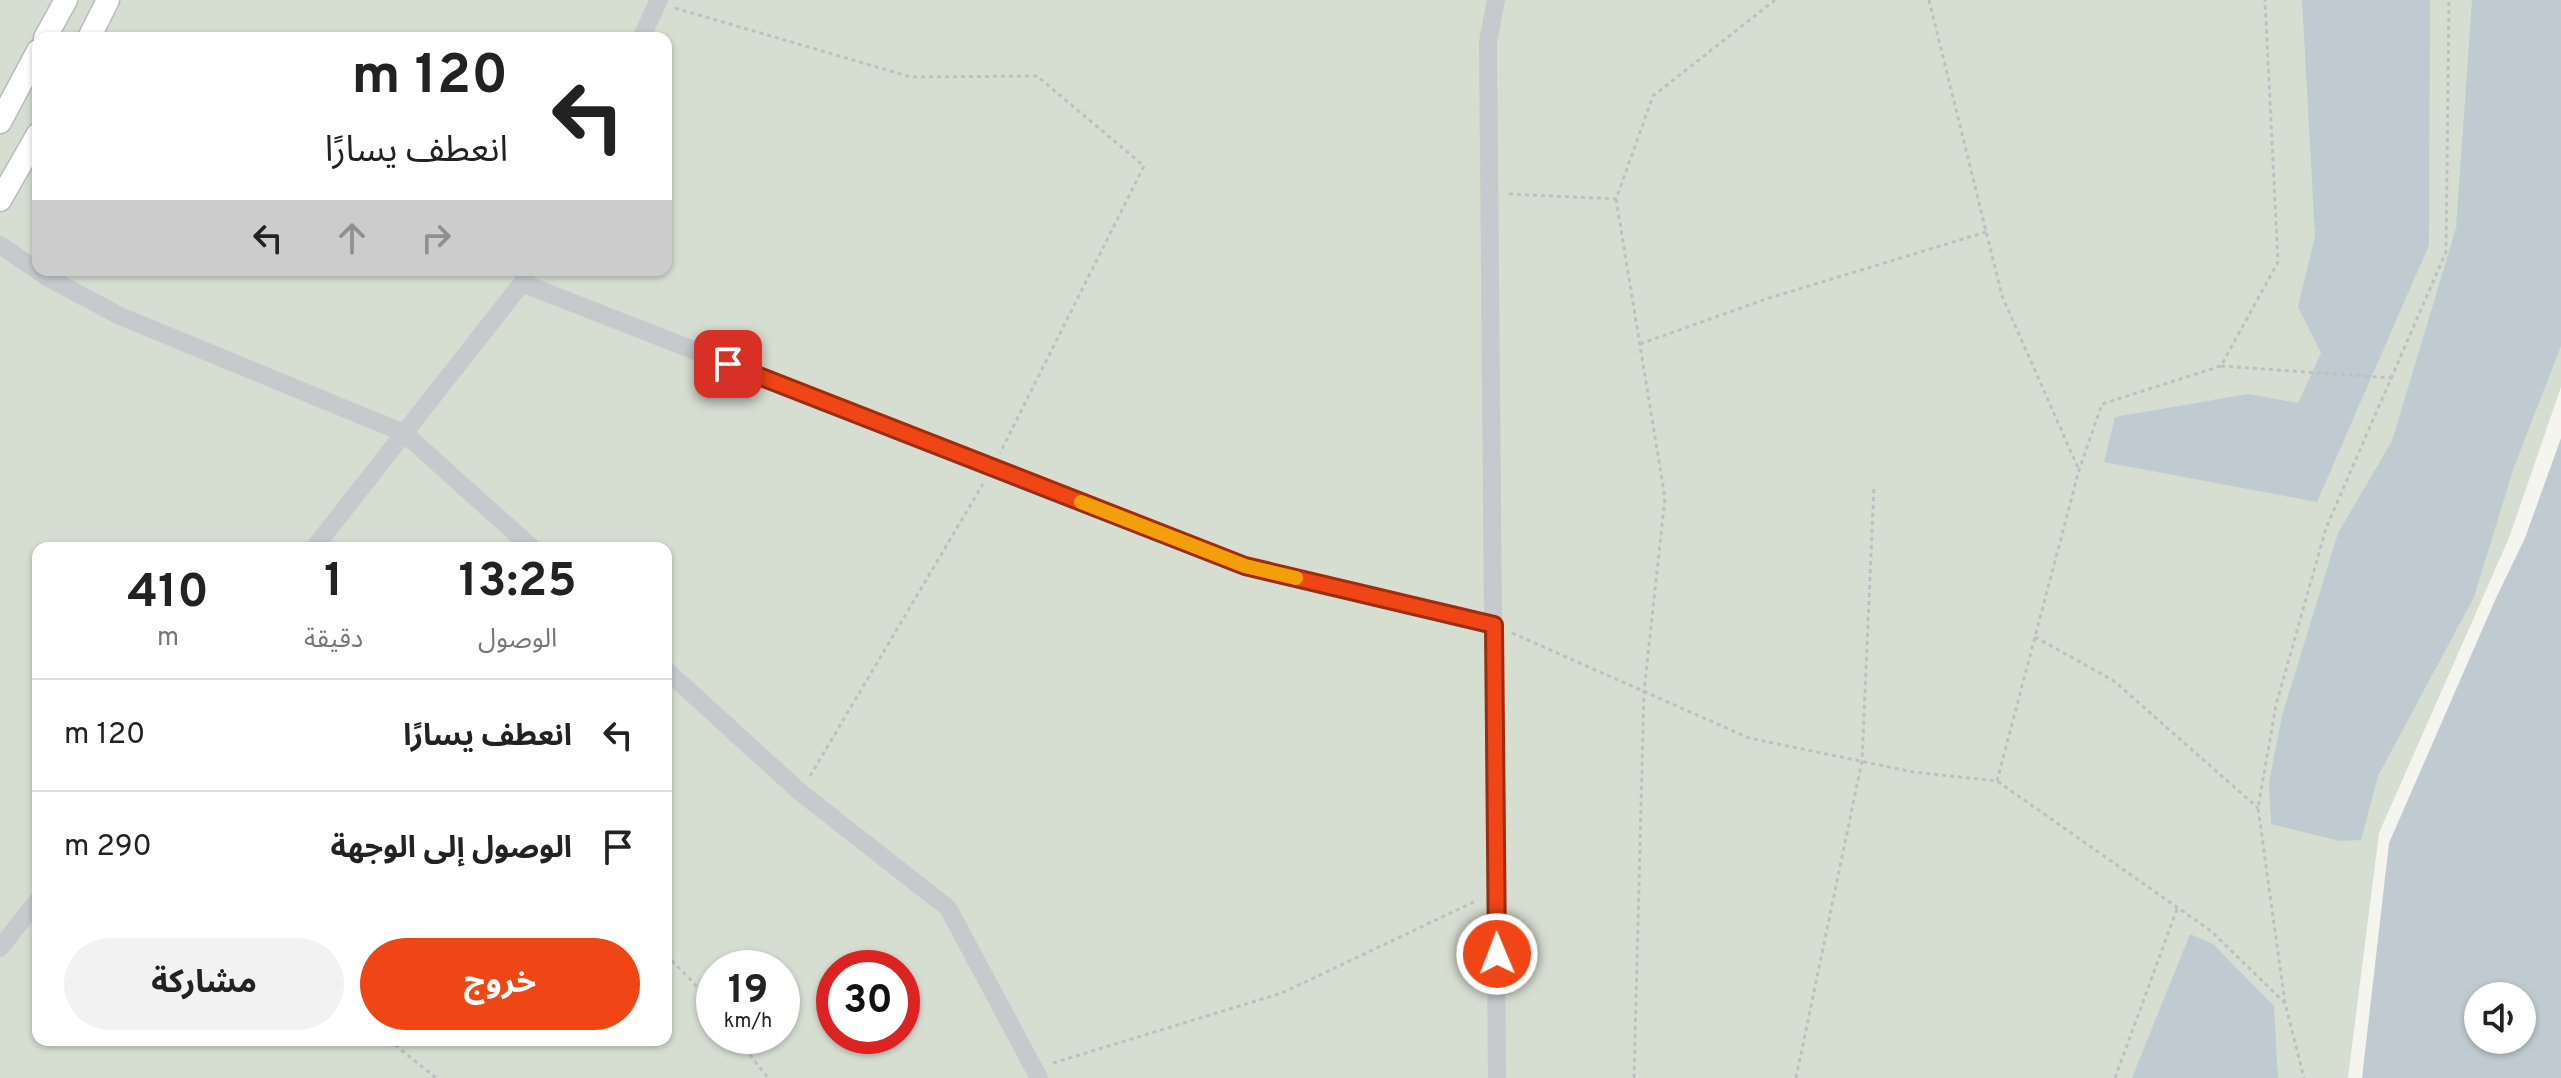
<!DOCTYPE html>
<html lang="ar">
<meta charset="utf-8">
<style>
body{margin:0;font-family:Overpass,"Noto Sans Arabic",sans-serif;background:#f2f2f2;color:#222;direction:rtl;height:100vh;display:flex;flex-direction:column;font-size:30px;white-space:nowrap}
*{box-sizing:border-box;margin:0}
p{font-size:26px;color:#767676}
.icon{flex:none;width:44px;height:44px;fill:none;stroke:currentColor;stroke-width:2;stroke-linecap:round;stroke-linejoin:round}
.map{position:relative;flex:1;overflow:hidden;direction:ltr}
.sheet{position:absolute;left:32px;top:542px;width:640px;height:504px;display:flex;flex-direction:column;background:#fff;border-radius:16px;box-shadow:0 2px 6px #0004;direction:rtl}
.sheet>*{flex:none}
.top-card{position:absolute;left:32px;top:32px;width:640px;height:244px;border-radius:16px;box-shadow:0 2px 6px #0004;direction:rtl;background:#fff;color:#222;overflow:hidden}
.controls{position:absolute;left:2464px;top:982px;display:grid;gap:16px}
.controls a{display:grid;place-items:center;width:72px;height:72px;border-radius:50%;background:#fff;box-shadow:0 2px 6px #0004;font-size:40px}
.speed{position:absolute;left:696px;top:950px;display:flex;gap:16px;font-size:40px;font-weight:700;text-align:center}
.speed>*{display:grid;place-content:center;width:104px;height:104px;border-radius:50%;background:#fff;box-shadow:0 2px 6px #0004;line-height:1}
.speed small{font-size:20px;font-weight:400}
.speed .limit{border:12px solid #d22;background:#fff;color:#111}
.pin{position:absolute;display:grid;place-items:center;width:68px;height:68px;color:#fff;margin:-34px;border-radius:16px;box-shadow:0 4px 12px #0006}
.me{position:absolute;width:88px;margin:-44px;rotate:359deg;stroke-linejoin:round;filter:drop-shadow(0 0 6px #0008)}
.turn{display:flex;align-items:center;gap:28px;height:168px;padding:0 32px;font-size:36px}
.turn .icon{width:104px;height:104px;stroke-width:2.5}
.turn b{display:block;font-size:56px;line-height:68px}
.lanes{display:flex;align-items:center;height:76px;padding:0 32px;background:#0003;justify-content:center;gap:40px;direction:ltr}
.lanes .off{opacity:.35}
.eta{display:flex;justify-content:space-evenly;align-items:center;height:136px;text-align:center}
.eta b{font-size:48px;font-weight:700;line-height:56px}
.cta{display:flex;gap:16px;margin-top:auto;padding:16px 32px}
.cta a{flex:1;height:92px;border-radius:48px;background:#f04515;color:#fff;font-size:32px;font-weight:700;line-height:92px;text-align:center}
.cta a+a{background:#f2f2f2;color:#222}
ul{padding:0;list-style:none}
li{display:flex;align-items:center;gap:24px;height:112px;padding:0 32px;border-top:2px solid #e0e0e0}
li div{flex:1}
li b{display:block;font-size:30px}
li em{font-style:normal}
.map>svg:first-child{display:block}
.green{fill:#d6ddd1;fill-rule:evenodd}
.water{fill:#bfcbd0;fill-rule:evenodd}
.lines{fill:none;stroke-linecap:round;stroke-linejoin:round}
.major-casing{stroke:#b7bbbe;stroke-width:25}
.path{stroke:#bdc0c2;stroke-width:3;stroke-dasharray:4 4;stroke-linecap:butt}
.minor{stroke:#c7cacd;stroke-width:18}
.major{stroke:#fff;stroke-width:22}
.route-casing{stroke:#9c2d0e;stroke-width:20}
.route{stroke:#f04515;stroke-width:14}
.slow{stroke:#f59e0b;stroke-width:14}
</style>
<div class="map">
<svg width="2561" height="1078" viewBox="0 0 2561 1078">
<rect width="100%" height="100%" fill="#f5f5f0"/>
<path class="green" d="M0 0H2561V387L2509 538 2379 833 2348 1078H0ZM38 38H666V270H38ZM38 548H666V1040H38ZM714 968H782V1036H714ZM834 968H902V1036H834Z"/>
<path class="water" d="M2302 0H2430L2429 245 2317 502 2104 462 2115 417 2248 394 2298 403 2321 353 2298 307 2315 236Z
M2472 0H2561V346L2514 467 2474 597 2378 776 2361 840 2340 841 2271 824 2269 783 2282 716 2338 533 2392 441 2456 228Z
M2561 438V1078H2362L2389 843 2496 598 2525 538ZM2478 996H2522V1040H2478Z
M2190 934 2213 944 2274 1006 2278 1078H2132Z"/>
<g class="lines">
<g class="major-casing">
<path id="major" d="M45 38 66 0
M89 38 108 0
M0 122 38 51
M0 200 38 134"/>
</g>
<path class="path" d="M1929 0 2002 296 2079 470
M675 8 911 77 1037 76 1144 166 1000 453
M1509 194 1616 199 1653 96 1775 0
M1616 199 1665 498 1644 691 1634 1078
M1640 344 1766 299 1986 232
M2221 366 2392 378
M1512 633 1749 738 1913 772 1997 781 2211 931 2285 1003 2304 1078
M2035 637 2114 681 2258 808
M810 776 983 484
M1997 781 2079 470 2102 404 2221 366 2278 262 2265 0
M666 955 693 982 714 1009
M2285 1003 2258 808 2276 705 2326 528 2446 252 2449 0
M735 1036 768 1078
M389 1040 436 1078
M1053 1063 1282 993 1478 900
M1796 1078 1862 761 1874 486
M2115 1078 2177 909"/>
<path class="minor" d="M1496 0 1488 42 1497 1078
M641 38 659 0
M0 245 47 277 120 316 404 433 532 548
M522 283 1245 566 1494 625
M314 548 522 283 528 270
M666 670 800 792 948 908 1039 1078
M0 948 38 900"/>
<use href="#major" class="major"/>
</g>
<g class="lines">
<g class="route-casing">
<path id="route" d="M728 364 1245 566 1494 625 1497 954"/>
</g>
<use href="#route" class="route"/>
<path class="slow" d="M1081 502 1245 566 1296 578"/>
</g>
</svg>
<div class="controls">
<a><svg class="icon" aria-label="sound" viewBox="0 0 24 24"><path d="M4 9h4l5-4v14l-5-4H4zM17 9q2 3 0 6"/></svg></a>
</div>
<div class="speed"><div>19<small>km/h</small></div><div class="limit">30</div></div>
<div class="pin" style="left:728px;top:364px;background:#d93025"><svg class="icon" aria-label="arrive" viewBox="0 0 24 24"><path d="M6 21V4h12l-3 4 3 4H6"/></svg></div>
<svg class="me" style="left:1497px;top:954px" viewBox="-20 -20 40 40"><circle r="17" fill="#f04515" stroke="#fff" stroke-width="3"/><path d="M0-11L8 9 0 5-8 9z" fill="#fff"/></svg>
<div class="top-card">
<div class="turn"><svg class="icon" aria-label="left" viewBox="0 0 24 24"><path d="M17 20v-9H6M10 6l-5 5 5 5"/></svg><div><b>120 m</b>انعطف يسارًا</div></div>
<div class="lanes"><svg class="icon" aria-label="left" viewBox="0 0 24 24"><path d="M17 20v-9H6M10 6l-5 5 5 5"/></svg><svg class="icon off" aria-label="ahead" viewBox="0 0 24 24"><path d="M12 20V5M6 11l6-6 6 6"/></svg><svg class="icon off" aria-label="right" viewBox="0 0 24 24"><path d="M7 20v-9h11M14 6l5 5-5 5"/></svg></div>
</div>
<section class="sheet">
<div class="eta">
<div><b>13:25</b><p>الوصول</p></div>
<div><b>1</b><p>دقيقة</p></div>
<div><b>410</b><p>m</p></div>
</div>
<ul>
<li><svg class="icon" aria-label="left" viewBox="0 0 24 24"><path d="M17 20v-9H6M10 6l-5 5 5 5"/></svg><div><b>انعطف يسارًا</b></div><em>120 m</em></li>
<li><svg class="icon" aria-label="arrive" viewBox="0 0 24 24"><path d="M6 21V4h12l-3 4 3 4H6"/></svg><div><b>الوصول إلى الوجهة</b></div><em>290 m</em></li>
</ul>
<div class="cta"><a>خروج</a><a>مشاركة</a></div>
</section>
</div>
